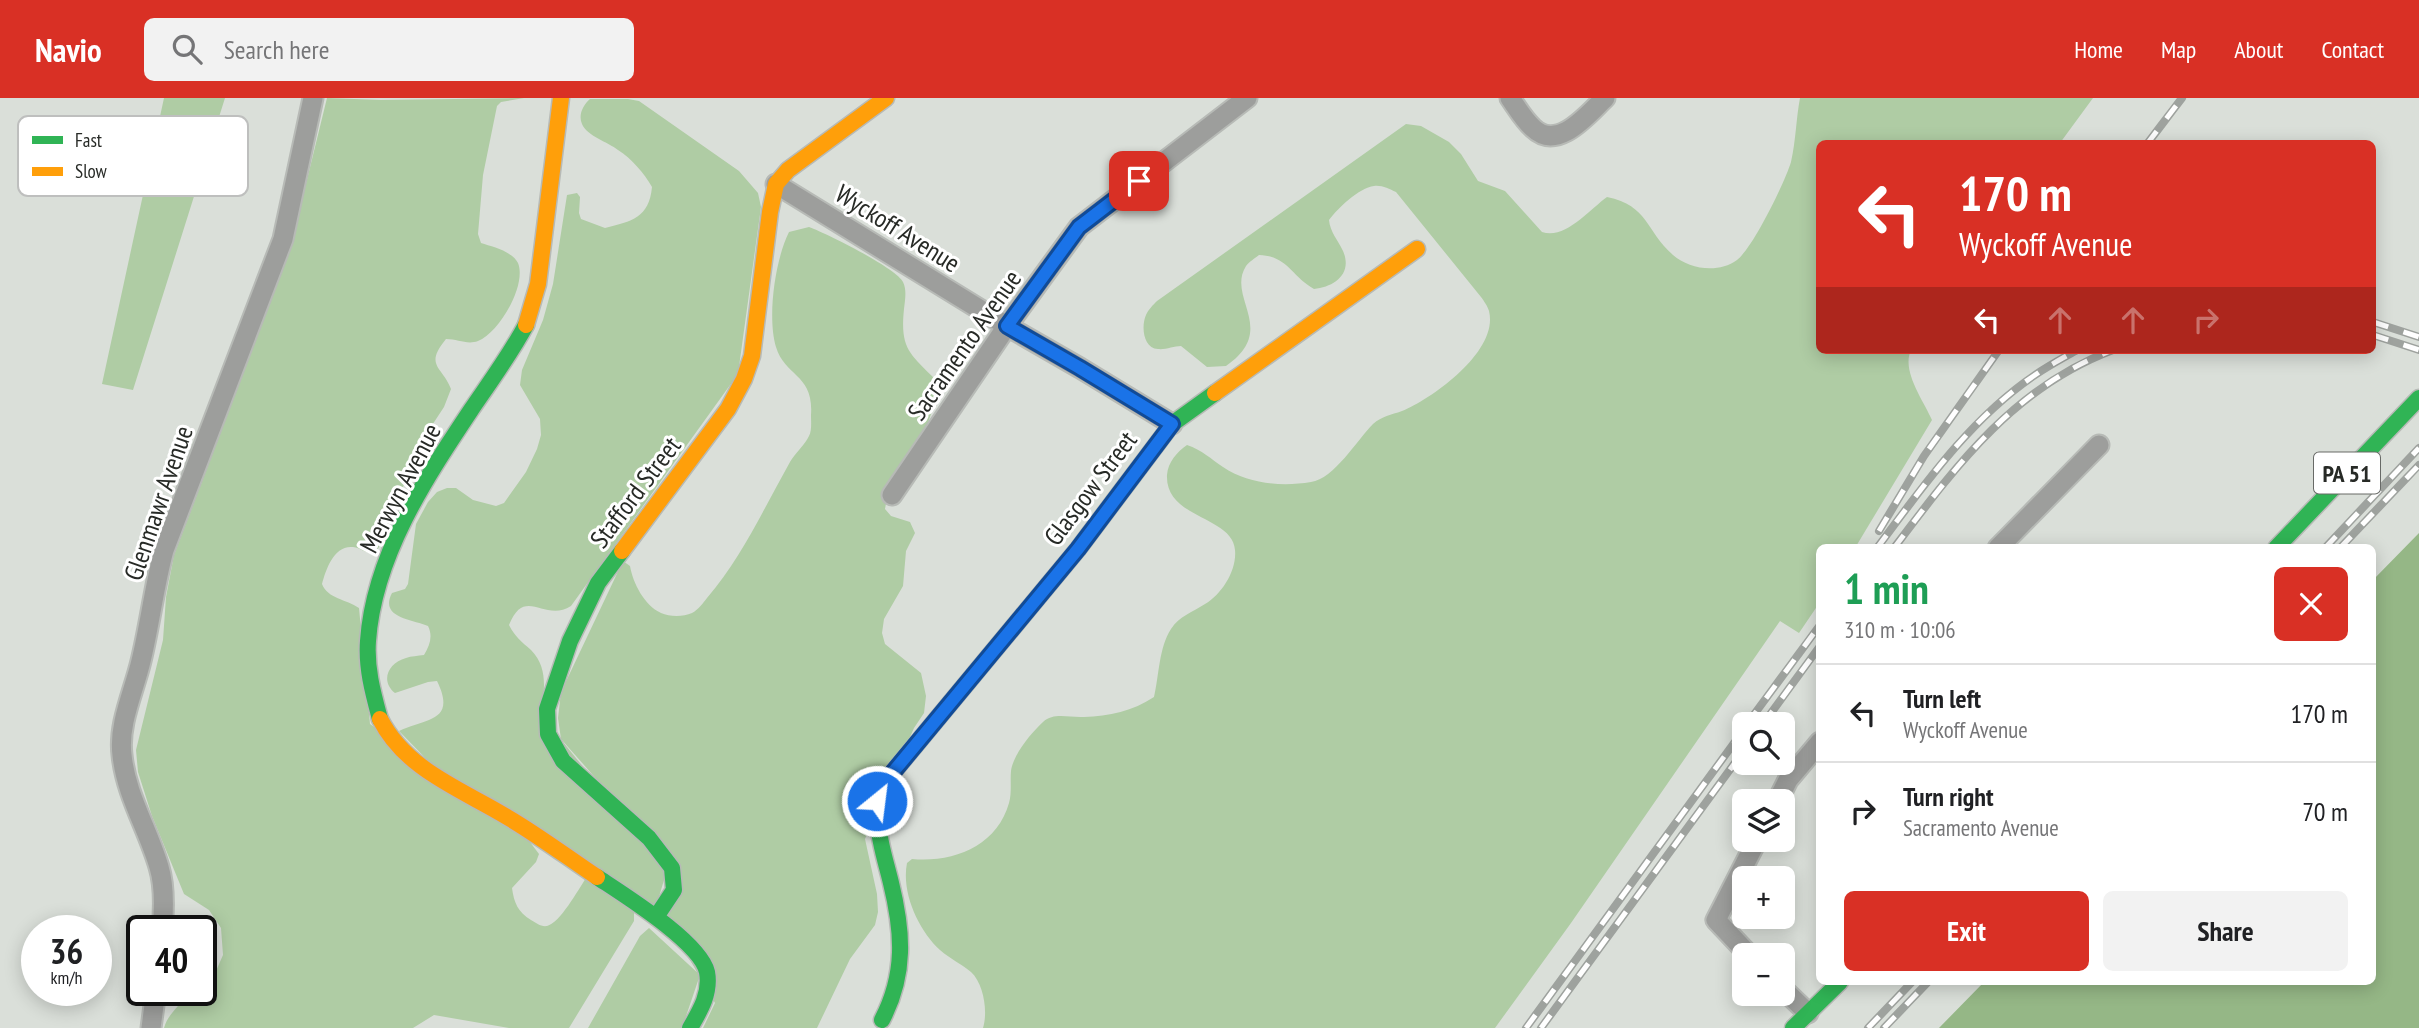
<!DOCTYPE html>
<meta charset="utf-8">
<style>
body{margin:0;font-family:"PT Sans Narrow",sans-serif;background:#f2f2f2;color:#202124;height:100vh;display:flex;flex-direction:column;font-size:26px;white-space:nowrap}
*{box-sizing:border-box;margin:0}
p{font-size:23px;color:#757577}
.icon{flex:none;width:38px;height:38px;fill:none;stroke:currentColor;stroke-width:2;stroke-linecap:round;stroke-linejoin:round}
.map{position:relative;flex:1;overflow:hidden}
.panel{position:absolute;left:1816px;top:446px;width:560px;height:441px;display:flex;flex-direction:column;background:#fff;border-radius:10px;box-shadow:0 4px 18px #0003}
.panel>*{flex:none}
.top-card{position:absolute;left:1816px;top:42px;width:560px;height:214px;border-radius:10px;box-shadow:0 4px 18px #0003;background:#d93025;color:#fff;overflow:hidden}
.fabs{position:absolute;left:1732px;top:614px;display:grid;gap:14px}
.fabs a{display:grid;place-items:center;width:63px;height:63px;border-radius:10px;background:#fff;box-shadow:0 4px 18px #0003;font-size:35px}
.speed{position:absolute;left:21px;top:817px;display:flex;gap:14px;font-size:35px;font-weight:700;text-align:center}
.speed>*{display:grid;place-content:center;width:91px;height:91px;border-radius:50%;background:#fff;box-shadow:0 4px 18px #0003;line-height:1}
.speed small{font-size:18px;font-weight:400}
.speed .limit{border:4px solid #111;border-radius:10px;background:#fff;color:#111}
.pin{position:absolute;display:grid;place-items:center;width:60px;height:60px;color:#fff;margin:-30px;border-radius:14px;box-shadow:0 4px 10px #0006}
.me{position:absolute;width:77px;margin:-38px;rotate:29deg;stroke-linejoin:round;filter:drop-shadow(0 0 5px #0008)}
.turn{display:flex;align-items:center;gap:24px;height:147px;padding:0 28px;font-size:32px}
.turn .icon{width:91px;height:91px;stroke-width:2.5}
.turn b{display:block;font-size:49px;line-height:60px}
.lanes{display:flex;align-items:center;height:66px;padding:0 28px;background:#0003;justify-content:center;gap:35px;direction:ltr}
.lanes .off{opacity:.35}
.round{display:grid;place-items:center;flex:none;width:74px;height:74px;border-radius:10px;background:#f2f2f2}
.headline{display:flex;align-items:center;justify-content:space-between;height:119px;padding:0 28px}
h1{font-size:42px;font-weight:700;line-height:52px;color:#1e9e55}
.primary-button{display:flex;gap:14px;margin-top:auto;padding:14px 28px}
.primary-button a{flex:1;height:80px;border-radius:10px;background:#d93025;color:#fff;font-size:28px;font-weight:700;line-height:80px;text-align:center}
.primary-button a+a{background:#f2f2f2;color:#202124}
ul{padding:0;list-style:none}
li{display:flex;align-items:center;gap:21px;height:98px;padding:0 28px;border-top:2px solid #e0e0e0}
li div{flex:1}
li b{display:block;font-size:26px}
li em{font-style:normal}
header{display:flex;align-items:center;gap:42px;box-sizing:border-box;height:98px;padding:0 35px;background:#d93025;color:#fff}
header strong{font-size:33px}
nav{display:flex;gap:38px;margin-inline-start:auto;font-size:24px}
.search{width:490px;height:63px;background:#f2f2f2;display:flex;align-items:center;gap:18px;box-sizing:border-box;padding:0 24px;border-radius:10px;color:#757577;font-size:26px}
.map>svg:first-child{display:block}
.forest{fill:#afcca4}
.water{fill:#95b786}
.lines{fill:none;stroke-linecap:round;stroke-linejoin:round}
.street-casing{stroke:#b7bab6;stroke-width:23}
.fast-casing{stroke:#b7bab6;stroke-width:19}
.slow-casing{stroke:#b7bab6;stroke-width:19}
.street{stroke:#9d9e9c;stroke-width:19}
.fast{stroke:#30b455;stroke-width:16}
.slow{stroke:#ff9f0a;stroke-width:16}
.rail-casing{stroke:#9ea29e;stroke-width:8}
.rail{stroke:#fff;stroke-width:5;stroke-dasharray:16;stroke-linecap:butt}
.route-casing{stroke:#114b97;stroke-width:18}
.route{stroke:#1a73e8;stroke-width:12}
.labels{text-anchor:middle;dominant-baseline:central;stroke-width:6;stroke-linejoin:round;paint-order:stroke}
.shield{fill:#fff;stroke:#686a67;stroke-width:2}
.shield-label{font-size:24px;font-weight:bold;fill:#272a26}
.street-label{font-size:26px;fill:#272a26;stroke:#fff}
.key{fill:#fff;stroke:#bebfbe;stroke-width:2}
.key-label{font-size:19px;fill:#272a26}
</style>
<header>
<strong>Navio</strong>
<div class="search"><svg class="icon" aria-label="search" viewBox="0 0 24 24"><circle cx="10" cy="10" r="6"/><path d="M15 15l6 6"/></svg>Search here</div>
<nav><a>Home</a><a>Map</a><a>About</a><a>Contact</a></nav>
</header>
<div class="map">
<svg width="2419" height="930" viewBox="0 0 2419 930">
<rect width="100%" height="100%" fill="#dadfd9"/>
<path class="forest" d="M164 0H225L133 292 102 286Z
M327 0 381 2 524 0 501 4 497 8 483 77 478 136 481 145C493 149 512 153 518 165 527 187 499 235 478 243 467 247 458 241 446 241 424 268 442 268 451 291L444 309 421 344 379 449 375 455C366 456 361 450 353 449 334 447 326 471 322 486 328 501 346 501 359 510L370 626 524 736 539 756 536 764 512 790C514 805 518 814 531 822 536 825 541 829 547 828 560 825 578 792 586 780L634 811V823L569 930H509L434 917 413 930H164C169 913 181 910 186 893L201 892V878L216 873 223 857 221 830 209 812 184 796 152 718 138 674 136 652 163 542 166 499 174 457 289 155Z
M1800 0H2093L2060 45 1820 46V252H1911C1901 273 1924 303 1932 322L1855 450H1820V504L1799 535 1780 523 1571 825 1495 930H983C988 914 984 886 971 874 962 866 950 861 940 852 919 833 901 795 907 765L912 761C953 765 997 748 1009 705 1012 694 1010 683 1011 673 1013 657 1031 635 1043 624 1054 614 1069 620 1084 619 1109 618 1133 613 1154 599 1159 578 1159 549 1171 531 1179 518 1193 514 1205 506 1222 496 1237 472 1235 452 1233 418 1165 421 1167 377 1168 364 1177 354 1187 347 1202 352 1211 361 1223 369 1248 386 1282 389 1311 384 1334 381 1357 342 1373 326 1382 318 1391 317 1402 313 1433 300 1499 253 1489 213 1488 209 1484 203 1481 199L1396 94C1389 91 1382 87 1374 88 1359 90 1338 110 1329 122 1330 134 1338 142 1343 153 1353 176 1334 189 1314 191 1291 178 1288 158 1259 157 1255 160 1249 164 1246 168 1226 200 1279 231 1226 268L1207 269 1181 248C1174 248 1165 252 1158 251 1143 250 1141 228 1146 217 1148 212 1153 207 1157 203L1406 26 1421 28 1449 44 1461 56 1478 83 1505 93 1542 134C1565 142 1589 112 1607 99 1649 108 1645 132 1673 157 1689 171 1718 176 1737 162 1753 150 1785 84 1791 64 1796 42 1796 21 1800 0Z
M590 1H628L639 3 739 73 758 95 761 109 738 276 571 508C544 525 525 487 509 527 515 539 522 544 531 552 549 570 544 594 541 617L667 772 655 812 440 675 399 633C426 620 457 624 437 583L428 584 395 595C380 583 388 565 406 560 411 558 418 558 424 557 430 547 433 538 428 528 412 521 379 520 392 495L405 491 408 486 416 426 428 404 437 394 447 390H456L473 402 496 408 504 405 526 374 537 351 541 337 540 321 520 287 522 272 543 222 553 186 567 97 577 95 580 99 579 115 581 121 605 130C632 123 649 120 652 89 644 75 632 61 618 52 608 44 587 38 582 26 578 17 583 7 590 1Z
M809 129C826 135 896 170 903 184 907 192 905 202 904 211 900 250 909 255 935 281 937 316 921 343 903 372 896 385 887 396 885 411L891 418 910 424 915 435 906 453 903 488 884 521 882 535 885 546 921 575 926 598 924 615 914 630 865 741 877 796 878 814 875 827 850 861 817 930H703L715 905 664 817 679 794 599 684 561 641 558 620 561 594 623 463 630 468C633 485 644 507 661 515 670 519 683 519 692 515 698 512 703 505 707 500 742 459 764 410 790 364 795 355 805 347 809 338 812 333 811 323 811 317 814 276 785 279 776 249 767 219 775 162 789 134Z
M649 830 700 877 682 930H588L640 838Z"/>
<path class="water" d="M2419 435V930H1939L1984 884H2373V482Z"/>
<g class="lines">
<g class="street-casing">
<path id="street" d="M1510 0C1517 10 1524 22 1533 30 1558 54 1588 16 1605 0
M776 86 1007 228 1080 270 1172 326
M892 397 1007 228 1079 129 1247 0
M1998 450 2099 347
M1777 704 1788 682 1820 644
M162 833C164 812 165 789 159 769 148 731 126 697 122 657 118 626 134 593 141 563 150 526 154 489 164 452L283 141 313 0
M1750 858 1716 822 1757 742
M1783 891 1808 915
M151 930 156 892"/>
</g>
<g class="fast-casing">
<path id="fast" d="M2276 450 2419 300
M622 453 598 485 570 543 547 611 548 636 563 663 649 740 672 770 674 792 656 819
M380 621C373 595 366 570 368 543 374 458 425 381 471 312 490 284 510 257 526 227
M597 779C624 797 700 844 707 874 711 895 700 913 690 930
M882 922C906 876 903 834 891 785 882 748 871 723 884 685L1078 451 1172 326 1215 295
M1793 930 1840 884"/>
</g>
<g class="slow-casing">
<path id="slow" d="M526 227 538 186 561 0
M1215 295 1417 151
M622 453 728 311 744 281 752 258 770 114 776 86 788 72 886 0
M380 621C406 672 461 691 507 719 538 737 567 759 597 779"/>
</g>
<use href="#street" class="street"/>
<use href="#fast" class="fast"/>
<use href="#slow" class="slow"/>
<g class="rail-casing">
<path id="rail" d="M2147 46 2182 0
M2373 224 2419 239
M2373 237 2419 252
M1879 433 1924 358 1999 252
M1877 450C1924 387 1970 321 2035 277 2048 268 2063 260 2077 252
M1894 450C1956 368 2014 289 2113 252
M2325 450 2419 350
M2340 450 2419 367
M1747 626 1820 527
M1763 626 1820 548
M1526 930 1745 630
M1541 930 1745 651
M1868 930 1912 884
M1884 930 1928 884"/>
</g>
<use href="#rail" class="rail"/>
</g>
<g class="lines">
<g class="route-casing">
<path id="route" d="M877 703 884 685 1078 451 1172 326 1080 270 1007 228 1079 129 1139 83"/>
</g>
<use href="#route" class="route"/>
</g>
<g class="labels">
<rect class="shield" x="2314" y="354.5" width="66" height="41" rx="5"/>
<g class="shield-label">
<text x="2347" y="375">PA 51</text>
</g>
<g class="street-label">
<text transform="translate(898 130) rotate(32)">Wyckoff Avenue</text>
<text transform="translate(964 247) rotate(-55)">Sacramento Avenue</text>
<text transform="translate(400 390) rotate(-62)">Merwyn Avenue</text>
<text transform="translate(1090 390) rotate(-53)">Glasgow Street</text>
<text transform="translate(635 394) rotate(-53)">Stafford Street</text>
<text transform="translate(158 405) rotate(-71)">Glenmawr Avenue</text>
</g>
</g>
<rect x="18" y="18" width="230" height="80" rx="10" class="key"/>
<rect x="32" y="38" width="31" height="8" fill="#30b455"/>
<rect x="32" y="69" width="31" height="9" fill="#ff9f0a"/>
<g class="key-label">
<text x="75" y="49">Fast</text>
<text x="75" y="80">Slow</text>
</g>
</svg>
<div class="fabs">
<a><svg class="icon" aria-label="search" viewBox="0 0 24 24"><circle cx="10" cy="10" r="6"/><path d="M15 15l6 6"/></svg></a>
<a><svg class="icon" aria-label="layers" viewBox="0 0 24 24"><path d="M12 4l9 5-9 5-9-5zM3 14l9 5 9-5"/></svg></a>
<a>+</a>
<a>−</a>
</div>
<div class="speed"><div>36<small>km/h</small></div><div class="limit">40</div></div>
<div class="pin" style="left:1139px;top:83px;background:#d93025"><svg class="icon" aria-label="arrive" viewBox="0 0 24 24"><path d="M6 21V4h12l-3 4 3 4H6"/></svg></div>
<svg class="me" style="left:877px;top:703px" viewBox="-20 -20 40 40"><circle r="17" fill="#1a73e8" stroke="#fff" stroke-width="3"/><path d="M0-11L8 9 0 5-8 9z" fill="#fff"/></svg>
<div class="top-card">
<div class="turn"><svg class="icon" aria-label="left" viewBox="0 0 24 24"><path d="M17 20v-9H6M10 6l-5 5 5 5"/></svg><div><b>170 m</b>Wyckoff Avenue</div></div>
<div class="lanes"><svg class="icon" aria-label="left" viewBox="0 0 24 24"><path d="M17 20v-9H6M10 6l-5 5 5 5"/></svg><svg class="icon off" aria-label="ahead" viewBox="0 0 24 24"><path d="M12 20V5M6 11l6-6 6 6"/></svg><svg class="icon off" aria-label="ahead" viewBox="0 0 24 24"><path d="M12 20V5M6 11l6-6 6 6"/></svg><svg class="icon off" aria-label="right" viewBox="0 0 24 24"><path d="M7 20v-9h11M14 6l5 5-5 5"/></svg></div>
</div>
<section class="panel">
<div class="headline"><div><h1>1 min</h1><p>310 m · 10:06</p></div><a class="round" style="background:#d93025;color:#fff"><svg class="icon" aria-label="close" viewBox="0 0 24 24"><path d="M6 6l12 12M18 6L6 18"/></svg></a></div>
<ul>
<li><svg class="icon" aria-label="left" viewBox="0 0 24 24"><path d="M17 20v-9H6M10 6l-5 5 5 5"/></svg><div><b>Turn left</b><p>Wyckoff Avenue</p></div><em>170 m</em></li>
<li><svg class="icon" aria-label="right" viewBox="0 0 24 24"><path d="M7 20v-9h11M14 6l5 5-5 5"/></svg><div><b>Turn right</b><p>Sacramento Avenue</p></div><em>70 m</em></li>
</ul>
<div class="primary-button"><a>Exit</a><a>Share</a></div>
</section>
</div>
